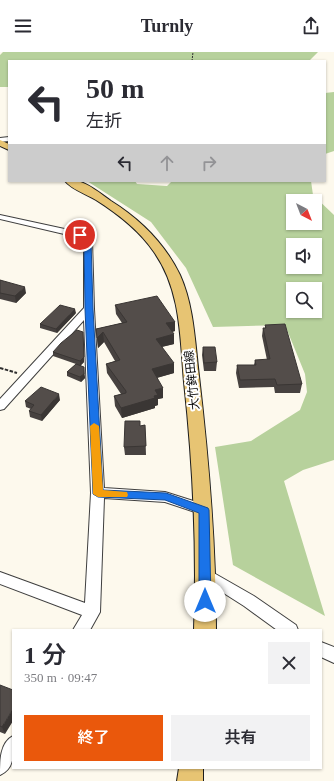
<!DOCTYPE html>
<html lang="ja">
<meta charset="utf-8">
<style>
body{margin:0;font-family:"Times New Roman","Noto Sans JP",serif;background:#f2f2f3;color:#2b2b33;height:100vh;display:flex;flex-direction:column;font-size:15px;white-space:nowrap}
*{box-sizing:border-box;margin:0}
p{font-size:13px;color:#7c7c81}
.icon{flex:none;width:22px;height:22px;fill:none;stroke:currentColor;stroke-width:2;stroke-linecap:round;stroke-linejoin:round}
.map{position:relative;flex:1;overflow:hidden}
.sheet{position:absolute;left:12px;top:577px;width:310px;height:140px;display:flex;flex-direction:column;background:#fff;border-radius:0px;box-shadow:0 1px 3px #0004}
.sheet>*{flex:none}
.hud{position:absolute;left:8px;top:8px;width:318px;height:122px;border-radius:0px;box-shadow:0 1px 3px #0004;background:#fff;color:#2b2b33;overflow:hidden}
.needle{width:26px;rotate:138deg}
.buttons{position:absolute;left:286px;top:142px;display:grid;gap:8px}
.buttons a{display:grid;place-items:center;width:36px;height:36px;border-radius:0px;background:#fff;box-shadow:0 1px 3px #0004;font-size:20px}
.pin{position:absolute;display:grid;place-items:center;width:34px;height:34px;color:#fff;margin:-17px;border:2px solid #fff;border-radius:50%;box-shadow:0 1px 4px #0007}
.me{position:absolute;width:44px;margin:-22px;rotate:0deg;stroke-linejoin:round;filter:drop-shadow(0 0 3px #0008)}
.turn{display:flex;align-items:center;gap:14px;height:84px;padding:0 12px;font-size:18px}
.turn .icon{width:52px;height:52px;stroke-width:2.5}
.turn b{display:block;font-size:28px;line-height:34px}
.lanes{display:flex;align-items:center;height:38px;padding:0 12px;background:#0003;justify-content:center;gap:20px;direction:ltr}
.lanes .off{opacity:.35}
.round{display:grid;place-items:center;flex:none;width:42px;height:42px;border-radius:0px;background:#f2f2f3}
.summary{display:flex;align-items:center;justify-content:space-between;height:68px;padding:0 12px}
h1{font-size:24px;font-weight:600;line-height:30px}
.cta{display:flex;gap:8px;margin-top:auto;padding:8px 12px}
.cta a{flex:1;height:46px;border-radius:0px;background:#ea580c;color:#fff;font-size:16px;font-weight:600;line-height:46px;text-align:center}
.cta a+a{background:#f2f2f3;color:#2b2b33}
header{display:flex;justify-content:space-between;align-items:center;height:52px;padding:0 12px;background:#fff;font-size:18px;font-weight:600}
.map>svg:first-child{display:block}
.forest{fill:#b7d19c;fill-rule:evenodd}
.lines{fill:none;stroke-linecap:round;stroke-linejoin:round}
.minor-casing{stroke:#3f3f3f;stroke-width:2}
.major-casing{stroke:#1d1d1d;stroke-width:2}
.path-far1{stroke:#2e2e2e;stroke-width:1;stroke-dasharray:2 1;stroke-linecap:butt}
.path{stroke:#2e2e2e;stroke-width:2;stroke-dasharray:3.5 1.5;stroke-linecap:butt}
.minor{fill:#fff;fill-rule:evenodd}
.major{fill:#e7c473;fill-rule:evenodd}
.wall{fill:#474240}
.shaded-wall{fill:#3a3634}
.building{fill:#534d4a;stroke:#3a3634}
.route{fill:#1a73e8;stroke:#114b97}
.slow{fill:#f59e0b}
.labels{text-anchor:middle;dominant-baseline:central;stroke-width:4;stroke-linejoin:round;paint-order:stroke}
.street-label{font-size:12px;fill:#0c0c0c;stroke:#fff}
</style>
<header><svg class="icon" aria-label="menu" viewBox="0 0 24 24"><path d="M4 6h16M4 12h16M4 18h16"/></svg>Turnly<svg class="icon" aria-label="share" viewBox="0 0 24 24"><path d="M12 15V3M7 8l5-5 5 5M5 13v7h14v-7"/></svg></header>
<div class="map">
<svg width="334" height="729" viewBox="0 0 334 729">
<rect width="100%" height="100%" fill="#fdf9ed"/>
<path class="forest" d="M3 0H318L309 9H9V35H0V3Z
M334 40V99L325 102V41Z
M87 129H135L137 132 167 134 172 129H311L313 143 334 163V408L303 418 284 429 325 564 233 513 215 395 251 389 300 358 307 340 305 322 285 273 213 275 186 216 151 170ZM293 149H315V171H293ZM293 193H315V215H293ZM293 237H315V259H293Z"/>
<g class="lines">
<g class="minor-casing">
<path id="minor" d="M9 85V89L0 90V86Z
M0 163 83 181 92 188 94 257 104 436 165 440 209 454 211 458 209 462 204 463 165 450 104 446 100 560 90 578H73L82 563 0 532V520L85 551 91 441 84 268 4 357 0 358V347L84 256V189L77 185 0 167Z
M205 516 254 544 296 573 298 578H277L244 554 200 526 198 522 200 518Z
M321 590 334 595V611L321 605Z
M13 684C13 699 16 716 0 723 0 708 0 691 13 684Z"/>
</g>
<g class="major-casing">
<path id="major" d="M0 88 9 92V98L0 94Z
M65 129C69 129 73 128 77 129 88 131 101 142 111 149 140 167 165 192 180 223 194 254 195 291 199 324 209 409 216 493 216 578H194C197 495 193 413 184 330 180 285 181 238 154 200 139 178 118 162 96 148 86 142 71 137 65 129Z
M179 716H203V729H177Z"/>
</g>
<path class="path-far1" d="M192 9 193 0"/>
<path class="path" d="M0 316 17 321"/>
<use href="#minor" class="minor"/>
<use href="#major" class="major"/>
</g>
<path class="wall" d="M0 228 26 241 16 251 0 247Z
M115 253 175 270V279L172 280 174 292 162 295 174 321 157 326 163 346 158 347V353L155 354V356L122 366 115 354 114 344 121 342 107 321 106 312 115 309 104 290 98 296 96 277 122 271 116 262Z
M76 261 57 281 40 276V272Z
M265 273 302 332 300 341H275L274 335 239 336 236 321 237 313H254L255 308H267L262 284 263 276H265Z
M83 284 84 310 81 313 85 326 81 330 67 324V320L76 312 53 304V300Z
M203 295 217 310 216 319H204L202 303Z
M60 348 42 369 30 365 29 359 31 357 26 355 25 349Z
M145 373 146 403H125L124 395 140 374Z
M0 633 5 682 0 680Z"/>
<path class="shaded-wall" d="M25 235 26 241 16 251 15 244Z
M75 257 76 261 57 281 56 277Z
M175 270V279L166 281V271Z
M83 280 84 310 80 314V309Z
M103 280 104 290 98 296 97 286Z
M174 282V292L156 296V287Z
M174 311V321L152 327V317Z
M84 315 85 326 81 330 80 325Z
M163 336V346L158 347V353L155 354V356L122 366 121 356 155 338Z
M59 342 60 348 42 369 41 363Z
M13 657V669L5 682 2 675Z"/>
<path class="building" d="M0 228 25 235 15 244 0 241Z
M157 244 175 270 166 271 174 282 156 287 174 311 152 317 163 336 155 338 158 343 154 344 155 346 121 356 114 344 126 341V339L106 312 120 308 103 280 97 286 96 277 127 270 115 253Z
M60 253 75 257 56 277 40 272Z
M285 272 302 332 277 333 275 327 240 328 237 313H256L255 308 270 307 263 276H266L265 273Z
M77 278 83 280 84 305 80 309 53 300 61 291Z
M203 295H215L217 310 204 311Z
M76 312 84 315V322L80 325 67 320Z
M41 335 59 342 41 363 29 359 34 353 25 349Z
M125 369H140V374L145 373 146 394 124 395Z
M0 633 13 638V657L2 675 0 674Z"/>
<path class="route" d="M78 182H83L91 188 93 257 103 438 166 441 208 456 209 458 211 549 209 553 205 554 201 553 199 549V461L165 448 98 445 93 442 85 257 84 189 78 185Z"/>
<path class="slow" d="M94 371 99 374 103 438 127 440 128 443 127 445H98L93 442 90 374Z"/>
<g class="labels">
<g class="street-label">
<text transform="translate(192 328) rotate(-96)">大竹鉾田線</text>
</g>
</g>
</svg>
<div class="buttons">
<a><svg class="needle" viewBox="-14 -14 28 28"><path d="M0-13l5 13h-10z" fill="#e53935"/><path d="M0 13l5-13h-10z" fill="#7c7c81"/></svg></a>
<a><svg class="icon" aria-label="sound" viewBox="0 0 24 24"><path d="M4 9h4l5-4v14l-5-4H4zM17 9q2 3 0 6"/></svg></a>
<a><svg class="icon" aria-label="search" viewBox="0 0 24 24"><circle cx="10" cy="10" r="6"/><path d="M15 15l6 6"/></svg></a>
</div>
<div class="pin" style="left:80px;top:183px;background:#d93025"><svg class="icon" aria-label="arrive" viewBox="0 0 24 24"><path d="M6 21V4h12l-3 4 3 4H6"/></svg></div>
<svg class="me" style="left:205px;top:549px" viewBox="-20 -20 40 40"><circle r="19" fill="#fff"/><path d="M0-13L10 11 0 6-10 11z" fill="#1a73e8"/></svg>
<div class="hud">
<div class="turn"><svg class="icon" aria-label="left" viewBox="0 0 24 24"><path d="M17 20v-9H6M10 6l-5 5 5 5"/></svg><div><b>50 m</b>左折</div></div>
<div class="lanes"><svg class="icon" aria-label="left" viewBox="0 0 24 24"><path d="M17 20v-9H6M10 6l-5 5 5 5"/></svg><svg class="icon off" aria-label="ahead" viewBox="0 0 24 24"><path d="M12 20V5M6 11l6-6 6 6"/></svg><svg class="icon off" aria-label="right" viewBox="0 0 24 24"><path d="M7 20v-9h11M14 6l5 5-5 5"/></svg></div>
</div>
<section class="sheet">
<div class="summary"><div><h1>1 分</h1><p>350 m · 09:47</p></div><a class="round"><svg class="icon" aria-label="close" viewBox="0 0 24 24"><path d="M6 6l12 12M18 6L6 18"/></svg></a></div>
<div class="cta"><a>終了</a><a>共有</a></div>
</section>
</div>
